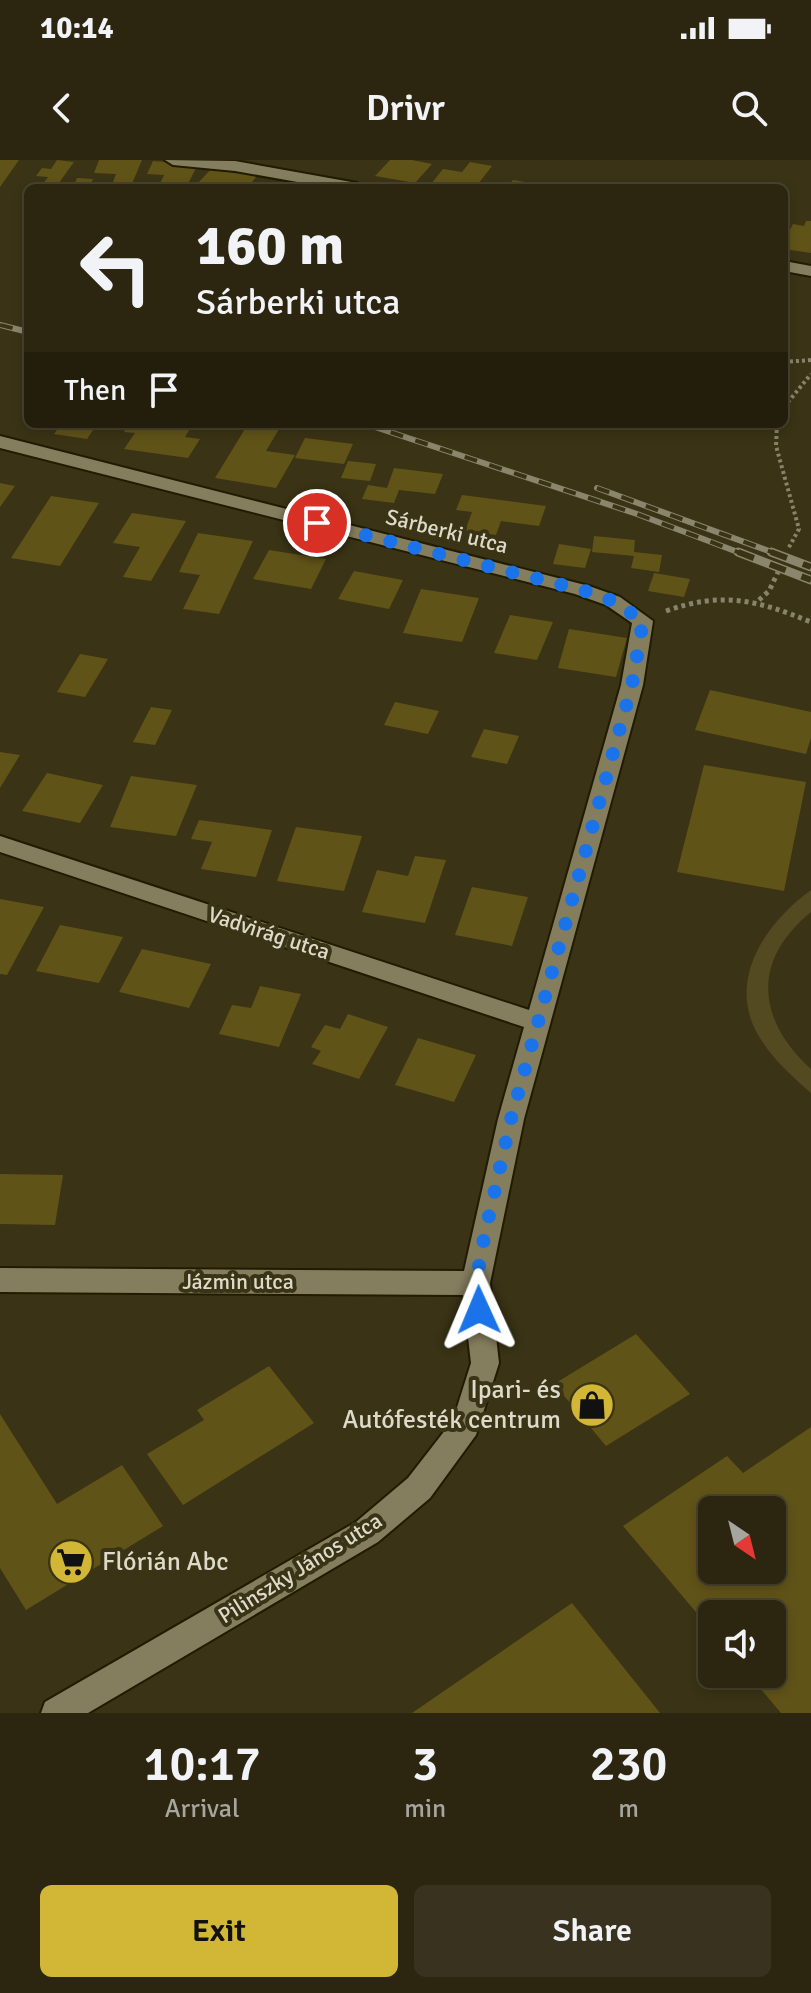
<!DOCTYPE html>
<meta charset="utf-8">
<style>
body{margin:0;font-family:Signika,sans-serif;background:#38321e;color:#f1f3f6;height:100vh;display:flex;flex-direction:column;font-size:30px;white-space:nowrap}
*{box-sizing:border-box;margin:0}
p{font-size:26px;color:#a6a59f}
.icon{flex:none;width:44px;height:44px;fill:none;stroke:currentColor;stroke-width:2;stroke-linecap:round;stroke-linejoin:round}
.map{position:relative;height:1553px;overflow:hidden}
.panel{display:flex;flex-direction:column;background:#2c2610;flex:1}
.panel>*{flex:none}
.banner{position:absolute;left:24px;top:24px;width:764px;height:244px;border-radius:12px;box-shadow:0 4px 12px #0003,0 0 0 2px #484330;background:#2c2610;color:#f1f3f6;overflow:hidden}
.needle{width:52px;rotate:145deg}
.fabs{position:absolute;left:698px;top:1336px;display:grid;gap:16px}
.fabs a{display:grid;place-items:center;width:88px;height:88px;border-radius:12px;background:#2c2610;box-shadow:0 4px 12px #0003,0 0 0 2px #484330;font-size:40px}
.pin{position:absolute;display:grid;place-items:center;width:68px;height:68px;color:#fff;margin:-34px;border:4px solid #fff;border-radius:50%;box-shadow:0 2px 8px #0007}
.me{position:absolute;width:88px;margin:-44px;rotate:359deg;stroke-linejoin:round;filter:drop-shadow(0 0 6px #0008)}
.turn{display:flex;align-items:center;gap:28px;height:168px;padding:0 40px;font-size:36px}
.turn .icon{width:104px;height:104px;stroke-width:2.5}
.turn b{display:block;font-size:56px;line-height:68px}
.then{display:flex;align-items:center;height:76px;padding:0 40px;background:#0003;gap:16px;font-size:30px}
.eta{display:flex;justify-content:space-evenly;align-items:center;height:136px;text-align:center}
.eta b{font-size:48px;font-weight:600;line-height:56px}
.primary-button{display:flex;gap:16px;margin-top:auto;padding:16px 40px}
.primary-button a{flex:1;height:92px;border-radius:12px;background:#d2b736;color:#111;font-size:32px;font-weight:600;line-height:92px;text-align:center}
.primary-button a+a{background:#38321e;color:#f1f3f6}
.status{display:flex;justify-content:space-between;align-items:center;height:56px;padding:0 40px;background:#2c2610;direction:ltr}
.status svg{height:22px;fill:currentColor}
header{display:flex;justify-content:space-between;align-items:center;height:104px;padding:0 40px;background:#2c2610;font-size:36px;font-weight:600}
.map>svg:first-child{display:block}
.green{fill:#534a21}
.building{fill:#605318;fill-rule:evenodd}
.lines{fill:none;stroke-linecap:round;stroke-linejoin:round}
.minor-casing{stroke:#211b00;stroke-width:4}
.path-far1{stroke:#88836b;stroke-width:4;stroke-dasharray:3 3;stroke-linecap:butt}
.path{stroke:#88836b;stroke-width:5;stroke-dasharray:4 4;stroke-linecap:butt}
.minor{fill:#857e5e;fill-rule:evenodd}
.rail-far1-casing{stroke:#8b856d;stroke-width:6}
.rail-casing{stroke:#8b856d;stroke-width:9}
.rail-far1{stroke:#3a3315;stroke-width:4;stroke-dasharray:13;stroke-linecap:butt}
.rail{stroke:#3a3315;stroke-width:6;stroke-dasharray:17;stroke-linecap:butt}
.route{stroke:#1a73e8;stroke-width:14;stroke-dasharray:0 25.2}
.labels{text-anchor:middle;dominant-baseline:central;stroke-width:8;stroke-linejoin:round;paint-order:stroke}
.street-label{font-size:22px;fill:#dedac9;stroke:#3a3315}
.near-poi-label{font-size:26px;fill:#dedac9;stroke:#3a3315;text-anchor:end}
</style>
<div class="status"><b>10:14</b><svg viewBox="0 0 49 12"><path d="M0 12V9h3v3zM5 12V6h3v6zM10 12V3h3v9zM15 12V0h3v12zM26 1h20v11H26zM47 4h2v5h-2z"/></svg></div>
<header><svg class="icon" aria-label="back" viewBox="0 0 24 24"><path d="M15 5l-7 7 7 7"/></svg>Drivr<svg class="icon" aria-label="search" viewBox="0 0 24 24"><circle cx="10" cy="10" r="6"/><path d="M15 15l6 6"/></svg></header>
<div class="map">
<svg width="811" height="1553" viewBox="0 0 811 1553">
<rect width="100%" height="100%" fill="#3a3315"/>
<path class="green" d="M811 730V752C751 801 757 860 811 909V933C791 915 770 897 757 873 727 818 767 762 811 730Z"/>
<path class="building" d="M0 0H19L0 27Z
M57 0 74 2 56 27 42 25 48 17 36 16 42 8 51 9Z
M99 0H142L131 26 112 25 116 14 94 13Z
M390 0H412L432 4 415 23 375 16Z
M153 1 198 4 186 28H158L164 15 147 14Z
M470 2 492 6 475 28 431 24 443 9 462 12Z
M211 9 257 16 247 28H220L198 23Z
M77 18 93 19 89 28H73Z
M513 20 537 24 535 28H507Z
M806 61H811V93L784 89V81L793 64 804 66Z
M61 264H97L87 279 54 274Z
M129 264H193L185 277 200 279 188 298 124 289 135 273 124 272Z
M248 264H282L266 291 295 295 276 328 215 318Z
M305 278 353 284 344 304 295 298Z
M348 301 376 304 370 321 341 318Z
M394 308 443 314 435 334 399 330 394 343 362 339 368 325 387 328Z
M0 323 15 326 0 347Z
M462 335 546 346 539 366 501 361 496 375 465 371 472 352 456 350Z
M51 336 99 343 60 406 11 398Z
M132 353 186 361 151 421 123 417 140 387 113 383Z
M198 373 253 381 219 454 183 449 200 415 179 412Z
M594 376 635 380 634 392 662 395 659 412 631 408 634 396 592 392Z
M559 384 591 389 585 408 553 404Z
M269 390 326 399 311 429 253 419Z
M354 411 403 420 389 449 338 439Z
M654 413 690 419 684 437 648 431Z
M421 429 479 438 462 482 403 473Z
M510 455 553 462 537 500 494 493Z
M569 469 627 478 616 517 558 508Z
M80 494 108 499 85 537 57 532Z
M710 530 811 552V578L806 594 695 570Z
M395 542 439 551 428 574 384 565Z
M151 547 172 550 155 585 133 582Z
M484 569 519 576 507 604 471 597Z
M0 592 20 595 0 628Z
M704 605 806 622 784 731 677 712Z
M47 613 103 625 80 663 22 651Z
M131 616 197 625 176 676 110 667Z
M199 660 272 670 256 717 201 709 212 682 191 679Z
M296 667 362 676 344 731 277 721Z
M415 696 446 700 425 763 362 752 377 710 408 716Z
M472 727 528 737 512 786 455 775Z
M0 739 44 747 7 815 0 814Z
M60 765 123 777 99 823 36 811Z
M142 789 211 804 189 848 119 832Z
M260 826 301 834 279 887 219 874 232 845 251 848Z
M348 854 388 867 359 919 312 904 321 891 311 887 325 865 340 869Z
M418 878 476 895 454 942 395 925Z
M0 1014 63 1015 55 1065 0 1064Z
M636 1174 690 1234 606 1286 554 1224Z
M269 1206 314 1263 183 1345 147 1294 204 1260 197 1250Z
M0 1254 57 1344 122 1305 163 1366 26 1450 0 1408Z
M811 1267V1553H781L748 1514H772V1454H712V1471L623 1366 727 1296 743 1313ZM712 1350H772V1410H712Z
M572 1443 660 1553H412Z"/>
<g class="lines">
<g class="minor-casing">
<path id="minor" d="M165 0 235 1 357 23 365 28H331L235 11 173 5Z
M784 101 811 106V116L784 111Z
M0 276 589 426 620 437 653 461 643 525 524 959 490 1123 499 1203 476 1275 430 1338 378 1382 88 1553H41L45 1542 356 1362 408 1318 453 1260 471 1203 463 1135 0 1132V1108L464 1111 498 959 524 867 0 692V676L529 850 621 525 632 463 606 445 575 434 0 288Z"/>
</g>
<path class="path-far1" d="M784 202 811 200
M784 247 811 214
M777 264 776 286 799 369 788 389"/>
<path class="path" d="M759 440 769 431 778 412
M666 451C722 431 757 440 811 462"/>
<use href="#minor" class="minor"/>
<g class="rail-far1-casing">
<path id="rail-far1" d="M0 165 28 172
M366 264 637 354 743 394
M597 328 777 394"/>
</g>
<g class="rail-casing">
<path id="rail" d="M738 392 811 420
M771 392 811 407"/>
</g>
<use href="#rail-far1" class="rail-far1"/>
<use href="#rail" class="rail"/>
</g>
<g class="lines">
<path class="route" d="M317 363 582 430 613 441 643 461 632 525 511 959 484 1078 476 1123 479 1150"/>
</g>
<defs>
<g id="shop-disc" transform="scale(2.3)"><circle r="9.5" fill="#d2b736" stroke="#3a3315"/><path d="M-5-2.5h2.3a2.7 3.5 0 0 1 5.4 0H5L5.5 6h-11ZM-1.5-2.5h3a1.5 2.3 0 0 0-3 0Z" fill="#111"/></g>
<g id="supermarket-disc" transform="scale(2.3)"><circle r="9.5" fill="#d2b736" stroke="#3a3315"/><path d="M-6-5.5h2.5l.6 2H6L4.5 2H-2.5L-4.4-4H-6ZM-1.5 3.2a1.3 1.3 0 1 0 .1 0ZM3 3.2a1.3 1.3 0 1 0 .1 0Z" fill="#111"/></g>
</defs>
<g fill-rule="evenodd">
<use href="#shop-disc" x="592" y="1245"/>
<use href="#supermarket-disc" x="71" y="1402"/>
</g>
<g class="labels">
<g class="street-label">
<text transform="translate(447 371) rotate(14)">Sárberki utca</text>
<text transform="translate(269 773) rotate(18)">Vadvirág utca</text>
<text x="238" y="1121">Jázmin utca</text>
<text transform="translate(300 1408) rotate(-32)">Pilinszky János utca</text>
</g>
<g class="near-poi-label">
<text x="561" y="1230">Ipari- és<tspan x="561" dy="30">Autófesték centrum</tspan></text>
<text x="102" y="1402" text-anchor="start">Flórián Abc</text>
</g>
</g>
</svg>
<div class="fabs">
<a><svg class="needle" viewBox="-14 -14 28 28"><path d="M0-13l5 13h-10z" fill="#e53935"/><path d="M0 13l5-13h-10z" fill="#a6a59f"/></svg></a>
<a><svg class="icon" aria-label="sound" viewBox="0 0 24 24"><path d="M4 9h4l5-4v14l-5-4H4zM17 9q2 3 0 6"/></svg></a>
</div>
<div class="pin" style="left:317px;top:363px;background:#d93025"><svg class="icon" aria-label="arrive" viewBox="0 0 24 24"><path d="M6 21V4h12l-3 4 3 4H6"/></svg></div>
<svg class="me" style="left:479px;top:1150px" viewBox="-20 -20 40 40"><path d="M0-17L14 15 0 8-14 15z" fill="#1a73e8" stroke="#fff" stroke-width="4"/></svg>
<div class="banner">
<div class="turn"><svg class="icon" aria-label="left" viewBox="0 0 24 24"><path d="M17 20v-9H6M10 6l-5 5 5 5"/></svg><div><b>160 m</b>Sárberki utca</div></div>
<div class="then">Then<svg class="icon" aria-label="arrive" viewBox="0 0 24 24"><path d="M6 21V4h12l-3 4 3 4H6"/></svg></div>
</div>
</div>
<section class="panel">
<div class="eta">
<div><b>10:17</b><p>Arrival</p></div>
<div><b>3</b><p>min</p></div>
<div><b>230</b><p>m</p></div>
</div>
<div class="primary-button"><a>Exit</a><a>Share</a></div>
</section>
